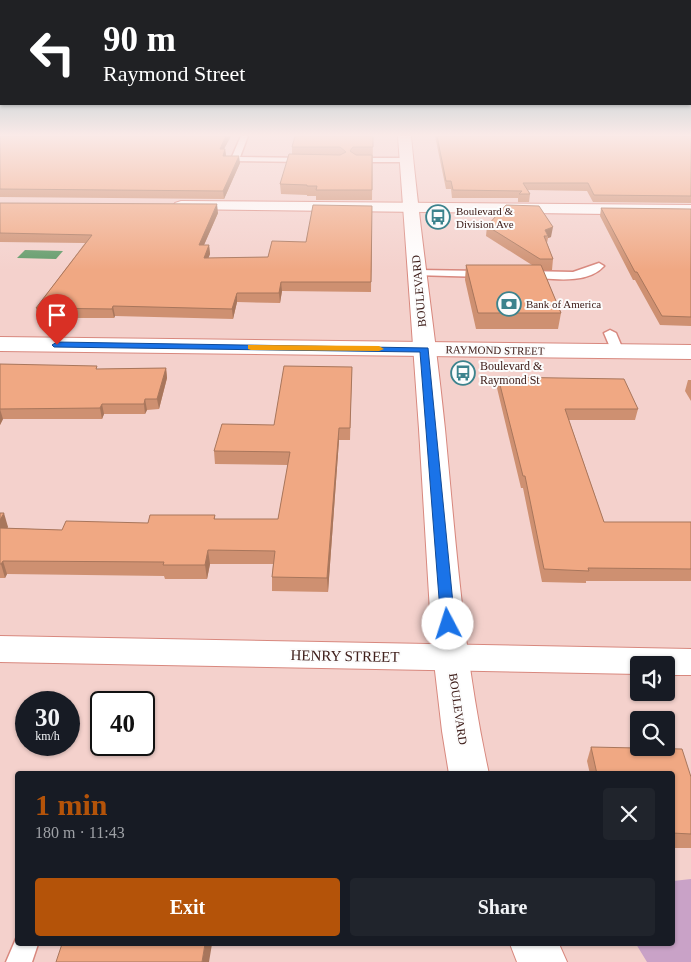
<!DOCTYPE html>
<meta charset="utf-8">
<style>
body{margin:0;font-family:Georgia,serif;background:#20242c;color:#f1f3f6;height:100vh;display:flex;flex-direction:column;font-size:19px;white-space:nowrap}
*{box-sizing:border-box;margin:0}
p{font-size:16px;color:#9ea1a6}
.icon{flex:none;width:28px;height:28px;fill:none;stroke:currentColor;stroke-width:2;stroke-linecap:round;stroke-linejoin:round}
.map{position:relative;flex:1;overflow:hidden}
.details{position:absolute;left:15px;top:771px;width:660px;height:175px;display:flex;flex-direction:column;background:#171b24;border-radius:5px;box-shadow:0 1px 4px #0004}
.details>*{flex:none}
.banner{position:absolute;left:0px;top:0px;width:691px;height:105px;box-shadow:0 1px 4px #0004;background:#202124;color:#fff;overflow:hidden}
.tools{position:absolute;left:630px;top:656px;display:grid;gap:10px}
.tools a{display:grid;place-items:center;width:45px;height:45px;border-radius:5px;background:#171b24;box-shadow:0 1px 4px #0004;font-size:25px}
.speed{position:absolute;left:15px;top:691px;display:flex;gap:10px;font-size:25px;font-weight:700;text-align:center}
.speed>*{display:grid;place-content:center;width:65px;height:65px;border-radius:50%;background:#171b24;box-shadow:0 1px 4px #0004;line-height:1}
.speed small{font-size:12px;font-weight:400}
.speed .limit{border:2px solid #111;border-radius:8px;background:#fff;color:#111}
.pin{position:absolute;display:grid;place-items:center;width:42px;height:42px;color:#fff;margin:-51px -21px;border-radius:50% 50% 50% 0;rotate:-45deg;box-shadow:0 0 5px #0007}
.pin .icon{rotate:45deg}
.me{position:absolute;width:55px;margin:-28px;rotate:355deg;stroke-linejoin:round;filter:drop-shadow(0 0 4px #0008)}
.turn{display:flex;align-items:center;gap:18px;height:105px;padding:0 20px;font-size:22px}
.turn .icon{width:65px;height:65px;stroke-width:2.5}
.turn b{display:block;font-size:35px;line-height:42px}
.round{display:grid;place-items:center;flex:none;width:52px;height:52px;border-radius:5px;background:#20242c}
.summary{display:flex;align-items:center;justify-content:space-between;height:85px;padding:0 20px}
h1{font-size:30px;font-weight:700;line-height:38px;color:#b45309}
.cta{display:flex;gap:10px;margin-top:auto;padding:10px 20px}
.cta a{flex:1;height:58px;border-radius:5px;background:#b45309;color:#fff;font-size:20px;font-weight:700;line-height:58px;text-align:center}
.cta a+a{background:#20242c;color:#f1f3f6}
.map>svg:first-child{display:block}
.green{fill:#c9a2c7}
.water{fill:#609b69}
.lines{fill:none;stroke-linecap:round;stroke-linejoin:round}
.service-casing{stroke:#d8887e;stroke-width:3}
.minor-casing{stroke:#d8887e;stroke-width:2}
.tertiary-casing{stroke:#d8887e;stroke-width:2}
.service{fill:#fff;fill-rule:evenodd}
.minor{fill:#fff;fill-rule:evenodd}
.tertiary{fill:#fff;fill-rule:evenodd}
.wall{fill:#ce9071}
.shaded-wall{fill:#a8765c}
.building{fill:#f0a883;stroke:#a8765c}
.route{fill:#1a73e8;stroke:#114b97}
.slow{fill:#f59e0b}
.labels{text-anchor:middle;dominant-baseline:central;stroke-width:4;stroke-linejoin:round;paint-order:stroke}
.far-poi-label{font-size:11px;fill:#40201c;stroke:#fcfcfc;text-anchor:start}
.far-street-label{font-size:11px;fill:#40201c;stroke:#fcfcfc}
.street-label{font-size:12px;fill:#40201c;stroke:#fcfcfc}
.poi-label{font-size:12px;fill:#40201c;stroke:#fcfcfc;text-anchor:start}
.near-street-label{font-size:15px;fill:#40201c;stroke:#fcfcfc}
</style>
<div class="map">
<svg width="691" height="962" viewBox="0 0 691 962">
<rect width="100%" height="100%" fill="#f4d1cc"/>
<path class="green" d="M691 879V962H647L636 944H672L673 881Z"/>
<path class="water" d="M25 250 63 251 56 259 17 258Z"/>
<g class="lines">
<g class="service-casing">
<path id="service" d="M241 136H248L240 157 308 158 312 160 308 162 232 161 231 159Z
M353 158H406L410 160 406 162H356L352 160Z
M599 263 604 266C586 286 549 278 525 277L520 274 525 271 573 272Z
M418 270 484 271 489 274 484 277 414 275 413 273Z
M610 330 616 333 624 352 622 355H614L612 352 604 333Z
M18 934V944H38L32 962H6Z"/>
</g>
<g class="minor-casing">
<path id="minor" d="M181 201 691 205V215L175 209 173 206 175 203Z
M0 337 691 345V359L0 351Z
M0 636 691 649V675H666V665H639V674L0 662Z"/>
</g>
<g class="tertiary-casing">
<path id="tertiary" d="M398 136H411C420 234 435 331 445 429 456 545 464 660 489 774H449L442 731 432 645 419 429Z
M510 944H559L567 962H517Z"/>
</g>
<use href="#service" class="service"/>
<use href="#minor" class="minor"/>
<use href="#tertiary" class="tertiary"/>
</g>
<path class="wall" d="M0 136H231L224 149H225L226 156 240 163 224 199 0 197Z
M373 136 372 200H316V196H307V195L281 194 280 184 292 154V147Z
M435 136H691V203L593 202 587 191 528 190 530 194 529 202H518V198H452L451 189H446Z
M0 203 218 213 204 245H209L210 254 208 258 268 257 306 242 372 206 371 292 282 291 280 303 237 302 233 319 115 316 114 318H38L36 308 85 243 0 242Z
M601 208 691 209V326L660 325 635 280H633L600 216Z
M487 226 551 237 548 238 547 243 553 259 552 270H543L561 313 558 329H476L465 280 466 265H532L486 236Z
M0 364 98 369 166 368 167 378 159 409 147 410 145 414H104L102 419H3L0 425Z
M352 367 350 440H339L328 592 272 591V577L273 564H210L207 579H165L164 576 7 574 5 578H0V513L8 527 7 528 62 530 148 523 215 515V519H278L288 465 215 464 214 451 274 425Z
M498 377 638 409 635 420H569L604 522H691V581H586V583L542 582 523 488H521L497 388Z
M688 380H691V401L685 391Z
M591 747 691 777V848H672V774H590L587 761Z"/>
<path class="shaded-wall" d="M226 136H231L220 156V149Z
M225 149 226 156H223Z
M239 156 240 163 224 199 223 191Z
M217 204 218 213 200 254 199 245Z
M553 227 551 237 548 238V236L545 230Z
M209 245 210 254 205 267 204 258Z
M281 282 282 291 280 303 279 293Z
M237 293V302L233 319 232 309Z
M113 306 115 316 114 318 112 309Z
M166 368 167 378 159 409 157 399Z
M145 399 147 410 145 414 144 404Z
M102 404 104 414 102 419 100 408Z
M0 409 3 419 0 425Z
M339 428V440L328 592 327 578Z
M4 513 8 527 0 541V520Z
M208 550 210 564 207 579 205 565Z
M3 561 7 574 5 578 1 564Z
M205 944H212L209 962H202Z"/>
<path class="building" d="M0 136H226L220 149H225L223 156H239L223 191 0 189Z
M295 136H373V147H353L350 151 356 155H372V190H316L317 186H307V185L280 184 289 154 340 155 346 152 340 147H292Z
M437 136H691V196L594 195 588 183H523L530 194H519L522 191 453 190 451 181H446Z
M0 203 217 204 199 245H209L204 258 268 257 272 241 306 242 313 205 372 206 371 282H281L279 293H237L232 309 113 306 112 309 36 308 92 235 0 233Z
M506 205 539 206 553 227 545 230 548 236H544L553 259H540L487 226Z
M601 208 691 209V317L662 316 637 272H635Z
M466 265H541L561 313H478Z
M0 364 97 366 96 369 166 368 157 399H145L144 404H102L100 408 0 409Z
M284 366 352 367 350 428H339L327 578 272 577 275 551 208 550 205 565H163L164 562 3 561 1 564H0V528L62 530 66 521 148 523 150 515H215L214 519H278L290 452 214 451 222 424 274 425Z
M498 377 624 379 638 409H565L604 522H691V569L588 568 589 571 544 569 525 476H523Z
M0 513H4L0 520Z
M591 747 682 749 691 777V834L672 833V774H597Z
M62 944H205L202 962H56Z"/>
<linearGradient id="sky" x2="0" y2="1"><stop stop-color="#71aab5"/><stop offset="0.5" stop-color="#faeae8"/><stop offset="1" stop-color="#faeae8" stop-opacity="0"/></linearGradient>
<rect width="691" height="270" fill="url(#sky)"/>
<path class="route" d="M57 342 428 348 455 624 453 627H443L441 624 420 352 54 347 52 345Z"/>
<path class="slow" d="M248 345 379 346 384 349 379 351 251 350 248 349Z"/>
<defs>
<g id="bus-ring" transform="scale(1.25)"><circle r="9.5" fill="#fcfcfc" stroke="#3c838d" stroke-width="1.5"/><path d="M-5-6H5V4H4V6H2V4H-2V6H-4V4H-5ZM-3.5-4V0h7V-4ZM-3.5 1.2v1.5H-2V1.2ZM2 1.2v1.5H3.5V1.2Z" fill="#3c838d"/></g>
<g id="bank-ring" transform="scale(1.25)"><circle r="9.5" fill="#fcfcfc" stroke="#3c838d" stroke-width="1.5"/><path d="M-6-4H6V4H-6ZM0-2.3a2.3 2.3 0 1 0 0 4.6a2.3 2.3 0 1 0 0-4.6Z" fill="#3c838d"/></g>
</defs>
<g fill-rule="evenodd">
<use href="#bus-ring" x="438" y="217"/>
<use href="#bank-ring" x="509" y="304"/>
<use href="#bus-ring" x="463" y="373"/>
</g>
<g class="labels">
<g class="far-poi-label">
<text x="456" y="211">Boulevard &amp;<tspan x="456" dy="13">Division Ave</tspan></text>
<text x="526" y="304">Bank of America</text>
</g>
<g class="far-street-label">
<text transform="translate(495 350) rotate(1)">RAYMOND STREET</text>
</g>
<g class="street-label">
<text transform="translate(419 291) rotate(-95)">BOULEVARD</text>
<text transform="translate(458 709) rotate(82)">BOULEVARD</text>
</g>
<g class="poi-label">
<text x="480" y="366">Boulevard &amp;<tspan x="480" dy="14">Raymond St</tspan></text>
</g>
<g class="near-street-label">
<text transform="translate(345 656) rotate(1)">HENRY STREET</text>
</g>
</g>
</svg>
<div class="tools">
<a><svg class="icon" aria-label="sound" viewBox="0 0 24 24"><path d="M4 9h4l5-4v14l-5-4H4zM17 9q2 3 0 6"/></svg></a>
<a><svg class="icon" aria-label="search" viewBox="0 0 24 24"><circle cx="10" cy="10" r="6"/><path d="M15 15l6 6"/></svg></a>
</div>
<div class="speed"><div>30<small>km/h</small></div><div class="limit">40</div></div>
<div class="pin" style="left:57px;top:345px;background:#d93025"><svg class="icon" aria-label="arrive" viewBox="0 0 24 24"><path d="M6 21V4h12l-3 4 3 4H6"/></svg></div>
<svg class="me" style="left:448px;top:624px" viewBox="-20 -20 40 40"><circle r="19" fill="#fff"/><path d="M0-13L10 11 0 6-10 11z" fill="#1a73e8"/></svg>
<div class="banner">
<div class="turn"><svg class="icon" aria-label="left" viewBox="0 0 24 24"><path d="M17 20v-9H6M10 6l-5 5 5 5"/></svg><div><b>90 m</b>Raymond Street</div></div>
</div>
<section class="details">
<div class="summary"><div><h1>1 min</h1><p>180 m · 11:43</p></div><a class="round"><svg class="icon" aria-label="close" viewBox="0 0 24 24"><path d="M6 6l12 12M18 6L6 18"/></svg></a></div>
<div class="cta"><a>Exit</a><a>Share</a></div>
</section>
</div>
